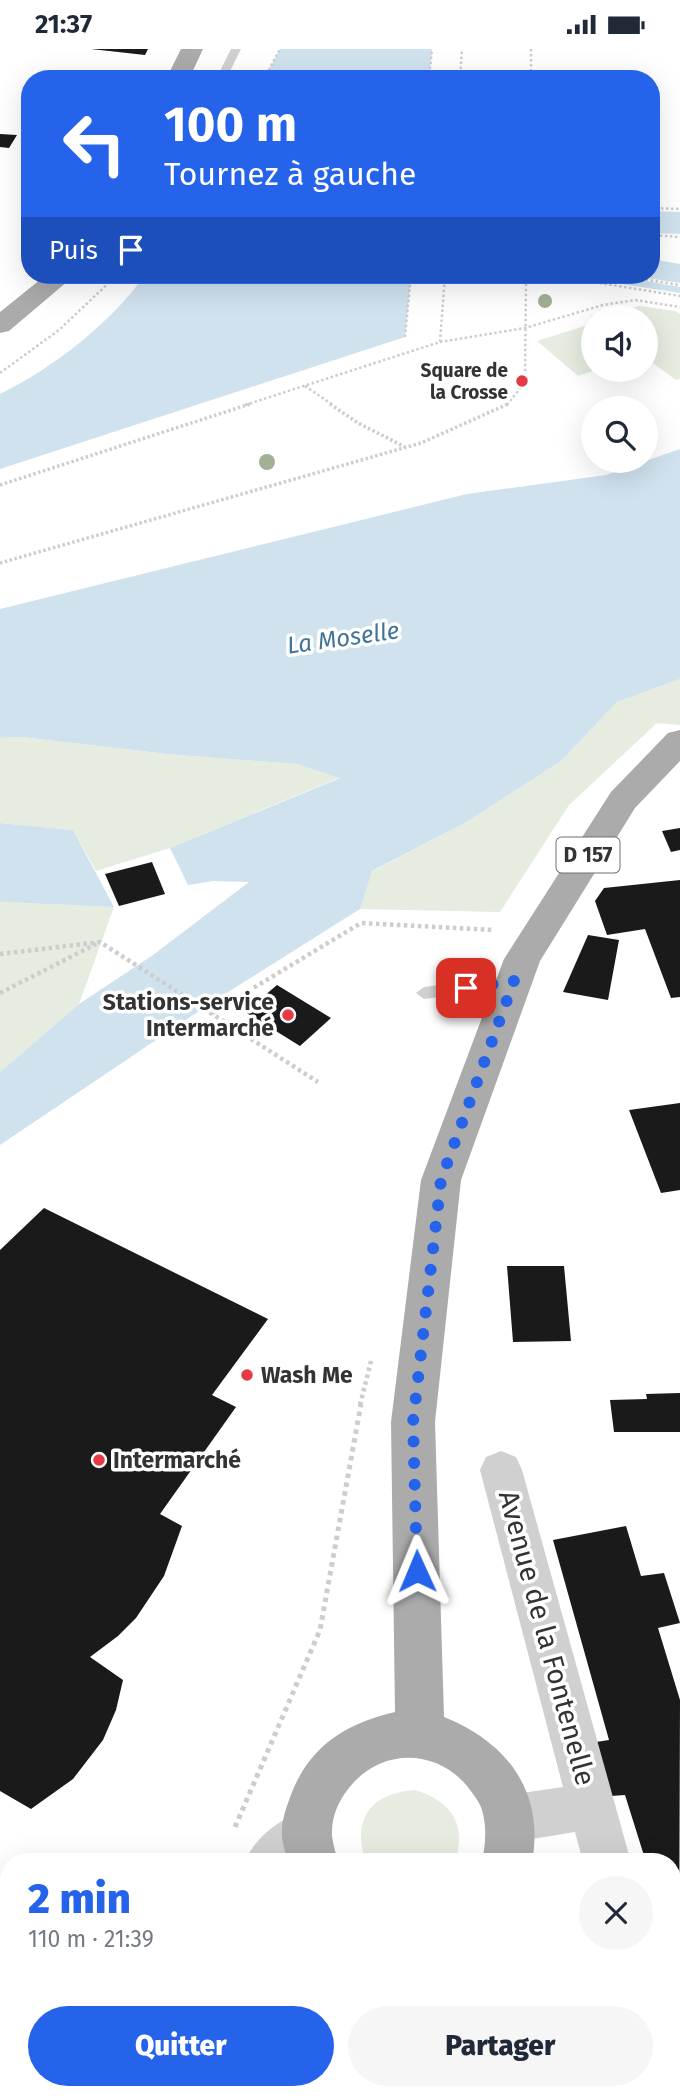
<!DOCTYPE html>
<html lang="fr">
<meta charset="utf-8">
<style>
body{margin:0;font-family:"Fira Sans",sans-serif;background:#f6f6f7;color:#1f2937;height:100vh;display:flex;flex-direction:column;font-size:26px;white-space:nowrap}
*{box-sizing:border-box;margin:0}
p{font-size:23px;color:#747a83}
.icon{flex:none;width:38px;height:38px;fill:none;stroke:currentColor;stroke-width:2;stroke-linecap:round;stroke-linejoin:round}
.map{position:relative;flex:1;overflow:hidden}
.details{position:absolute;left:0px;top:1804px;width:681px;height:247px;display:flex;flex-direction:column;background:#fff;border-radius:28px 28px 0 0;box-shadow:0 7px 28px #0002}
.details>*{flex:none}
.guide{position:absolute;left:21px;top:21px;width:639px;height:214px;border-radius:28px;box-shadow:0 7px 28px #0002;background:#2563eb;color:#fff;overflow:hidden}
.tools{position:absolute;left:581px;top:256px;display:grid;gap:14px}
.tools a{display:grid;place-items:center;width:77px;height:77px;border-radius:50%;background:#fff;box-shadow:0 7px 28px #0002;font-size:35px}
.pin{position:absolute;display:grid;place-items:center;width:60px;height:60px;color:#fff;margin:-30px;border-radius:14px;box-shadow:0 4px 10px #0006}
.me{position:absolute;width:77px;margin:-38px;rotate:359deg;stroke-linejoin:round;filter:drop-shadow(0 0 5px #0008)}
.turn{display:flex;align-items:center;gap:24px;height:147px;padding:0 28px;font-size:32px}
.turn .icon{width:91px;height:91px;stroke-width:2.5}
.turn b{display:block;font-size:49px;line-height:60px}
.then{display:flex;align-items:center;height:66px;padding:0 28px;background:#0003;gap:14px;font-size:26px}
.round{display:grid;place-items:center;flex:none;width:74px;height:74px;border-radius:37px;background:#f6f6f7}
.overview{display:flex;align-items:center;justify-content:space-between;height:119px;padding:0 28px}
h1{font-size:42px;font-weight:800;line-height:52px;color:#2563eb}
.cta{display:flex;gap:14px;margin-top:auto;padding:14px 28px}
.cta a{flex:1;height:80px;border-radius:42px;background:#2563eb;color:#fff;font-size:28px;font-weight:800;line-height:80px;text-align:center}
.cta a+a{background:#f6f6f7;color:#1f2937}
.status{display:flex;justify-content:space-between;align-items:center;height:49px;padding:0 35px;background:#fff;direction:ltr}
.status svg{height:19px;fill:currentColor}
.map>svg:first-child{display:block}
.green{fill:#e6ecdf}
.water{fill:#cfe2ee}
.building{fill:#1a1a1a}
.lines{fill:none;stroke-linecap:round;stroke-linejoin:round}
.path-far3{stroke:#cdcdcd;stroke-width:2.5;stroke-dasharray:2.5 2.5;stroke-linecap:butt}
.path-far2{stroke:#cdcdcd;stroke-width:3.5;stroke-dasharray:2.5 2.5;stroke-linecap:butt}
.path-far1{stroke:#cdcdcd;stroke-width:4.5;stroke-dasharray:3.5 3.5;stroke-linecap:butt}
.path{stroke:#cdcdcd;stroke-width:5;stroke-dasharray:4.5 4.5;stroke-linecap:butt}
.service{fill:#d0d0d0;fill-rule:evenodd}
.minor{fill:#d0d0d0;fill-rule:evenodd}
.primary{fill:#ababab;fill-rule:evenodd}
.tree{fill:#a2b095}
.route{stroke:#2563eb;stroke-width:12;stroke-dasharray:0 21.6}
.poi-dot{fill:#e63946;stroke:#fff;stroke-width:2.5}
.labels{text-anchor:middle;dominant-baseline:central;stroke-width:7;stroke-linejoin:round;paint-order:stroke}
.far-poi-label{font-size:19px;font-weight:bold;fill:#333;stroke:#fff;text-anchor:end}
.shield{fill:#fff;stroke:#707070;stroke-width:2}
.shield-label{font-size:21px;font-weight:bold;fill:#333}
.poi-label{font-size:23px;font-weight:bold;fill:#333;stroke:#fff;text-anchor:start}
.water-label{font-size:24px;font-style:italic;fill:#3f7597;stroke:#fff}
.near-street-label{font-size:28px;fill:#333;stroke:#fff}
</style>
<div class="status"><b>21:37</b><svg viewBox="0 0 49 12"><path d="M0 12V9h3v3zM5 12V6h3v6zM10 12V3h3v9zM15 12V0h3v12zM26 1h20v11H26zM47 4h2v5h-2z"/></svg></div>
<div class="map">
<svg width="680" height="2050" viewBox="0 0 680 2050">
<rect width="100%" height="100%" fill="#fff"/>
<path class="green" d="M640 257 675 262 680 265V330L676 331 646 309V268L593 269 590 267Z
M588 276 593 280V320H599L578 327 537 292Z
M680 630V676L657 674 569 756 500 863 360 860 371 823 465 774 561 712 617 653Z
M20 688 176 706 297 715 341 728 170 799 96 822 73 781 0 774V689Z
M0 853 114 858 79 955 0 1023Z
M415 1741C452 1753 467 1775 455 1813H366C351 1770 371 1744 415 1741Z"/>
<path class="water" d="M280 0H432L429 30H264Z
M651 162 680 163V185L651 184Z
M651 210 680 215V234L627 226H651Z
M145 226H411L405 288 0 420V345C54 318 110 275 145 226Z
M562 226H611L680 238V244Z
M680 400V630L617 653 561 712 465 774 372 822 360 860 217 950 0 1096V1023L79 955 153 906 249 833 213 832 188 836 170 799 340 729 297 715 176 706 21 688 0 689V560L467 445 606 426Z
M0 774 73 781 114 858 0 853Z"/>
<path class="building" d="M91 0H148L145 6Z
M0 85 17 86 9 99 0 98Z
M680 779V801L671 803 662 782Z
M152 813 165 845 119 857 105 825Z
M680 831V948L671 949 645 880 607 886 595 852 604 839Z
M588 886 619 891 608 951 563 943Z
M277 936 331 969 300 997 245 963Z
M680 1054V1141L661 1144 629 1061Z
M44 1159 268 1270 212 1346 236 1358 160 1465 182 1477 164 1527 136 1569 118 1587 90 1608 123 1631 116 1661 103 1691 73 1730 31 1760 0 1742V1201Z
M507 1217H564L571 1292 513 1293Z
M680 1344V1383H614L610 1351 647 1350 646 1345Z
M626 1477 641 1527 664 1524 680 1574 658 1579 680 1651 679 1927 672 1902V1813H646L625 1746 611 1747 596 1693 609 1691 553 1491Z
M210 2042H268L296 2049 208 2050Z"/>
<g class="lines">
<path class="path-far3" d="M531 0V30
M264 30 280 0
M429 30 432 0
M460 30 462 0
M651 159 680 160
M651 198 652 186 680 188
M550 226 680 247
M616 226 680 236
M405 288 411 226
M440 293 525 279 603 256 635 251 680 258
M0 324 59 281 117 226
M305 337 333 356
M245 356 440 293 445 226
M507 356 525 333 526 226"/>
<path class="path-far2" d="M330 355 358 374 405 398
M0 436 250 355
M0 514 421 394 508 355"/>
<path class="path-far1" d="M0 905 100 893 318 1033
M0 944 96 895
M212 964 361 874 494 881
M360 1356 371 1312"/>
<path class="path" d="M235 1778 320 1581 361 1355
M533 2042 537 2050"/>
<path class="service" d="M231 0H241L226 30H216Z
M514 926 522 932 514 938 424 950 416 944 424 938Z"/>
<path class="minor" d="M501 1402 516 1408 522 1421 631 1813H583L575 1783 508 1794 491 1787 484 1770 491 1753 508 1746 563 1738 480 1421 486 1408Z
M307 1759 324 1766 331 1783 324 1800 308 1813H245C255 1787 281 1770 307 1759Z
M108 2042H160L157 2050H105Z"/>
<path class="primary" d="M181 0H203L189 30H166Z
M46 226H75L9 282 0 284V263Z
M680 681V712L635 759 540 912 461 1131 435 1373 444 1668C507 1693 545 1743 532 1813H482C485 1797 487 1781 483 1765 481 1754 473 1745 467 1737 437 1701 386 1699 354 1733 340 1748 331 1766 332 1787 333 1796 336 1804 338 1813H288C286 1804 282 1795 282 1786 281 1771 287 1757 292 1743 311 1696 347 1674 395 1663L391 1373 421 1131 504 910 611 743 668 684Z
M574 2042H630L633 2050H577Z"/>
</g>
<g class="tree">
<circle cx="545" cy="252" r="7"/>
<circle cx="267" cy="413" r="8"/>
</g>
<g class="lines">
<path class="route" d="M417 1522 413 1373 441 1131 514 932 466 939"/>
</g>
<g class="poi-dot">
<circle cx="522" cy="332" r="7"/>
<circle cx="288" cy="966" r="7"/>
<circle cx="247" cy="1326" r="7"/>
<circle cx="99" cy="1411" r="7"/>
</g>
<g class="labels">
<g class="far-poi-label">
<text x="508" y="321">Square de<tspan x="508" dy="22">la Crosse</tspan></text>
</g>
<rect class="shield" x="556.5" y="788.5" width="63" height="35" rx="5"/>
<g class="shield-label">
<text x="588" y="806">D 157</text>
</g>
<g class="poi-label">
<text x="274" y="953" text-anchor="end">Stations-service<tspan x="274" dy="26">Intermarché</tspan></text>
<text x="261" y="1326">Wash Me</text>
<text x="113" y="1411">Intermarché</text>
</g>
<g class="water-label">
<text transform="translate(343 589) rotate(-8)">La Moselle</text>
</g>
<g class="near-street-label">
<text transform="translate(547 1589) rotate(75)">Avenue de la Fontenelle</text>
</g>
</g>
</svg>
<div class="tools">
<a><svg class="icon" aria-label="sound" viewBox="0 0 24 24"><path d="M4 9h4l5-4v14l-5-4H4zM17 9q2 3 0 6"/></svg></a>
<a><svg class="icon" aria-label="search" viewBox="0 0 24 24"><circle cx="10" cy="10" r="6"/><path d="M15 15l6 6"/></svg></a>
</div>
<div class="pin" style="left:466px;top:939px;background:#d93025"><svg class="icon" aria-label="arrive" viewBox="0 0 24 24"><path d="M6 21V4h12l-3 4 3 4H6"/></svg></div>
<svg class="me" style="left:417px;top:1522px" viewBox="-20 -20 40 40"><path d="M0-17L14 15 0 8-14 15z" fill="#2563eb" stroke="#fff" stroke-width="4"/></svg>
<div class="guide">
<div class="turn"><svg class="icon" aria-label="left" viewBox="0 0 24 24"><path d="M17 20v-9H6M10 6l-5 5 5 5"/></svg><div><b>100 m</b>Tournez à gauche</div></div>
<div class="then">Puis<svg class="icon" aria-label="arrive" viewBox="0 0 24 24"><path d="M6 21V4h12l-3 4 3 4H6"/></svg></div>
</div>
<section class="details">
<div class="overview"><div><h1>2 min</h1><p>110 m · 21:39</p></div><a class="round"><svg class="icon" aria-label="close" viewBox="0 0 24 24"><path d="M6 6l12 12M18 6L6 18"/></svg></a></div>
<div class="cta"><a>Quitter</a><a>Partager</a></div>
</section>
</div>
